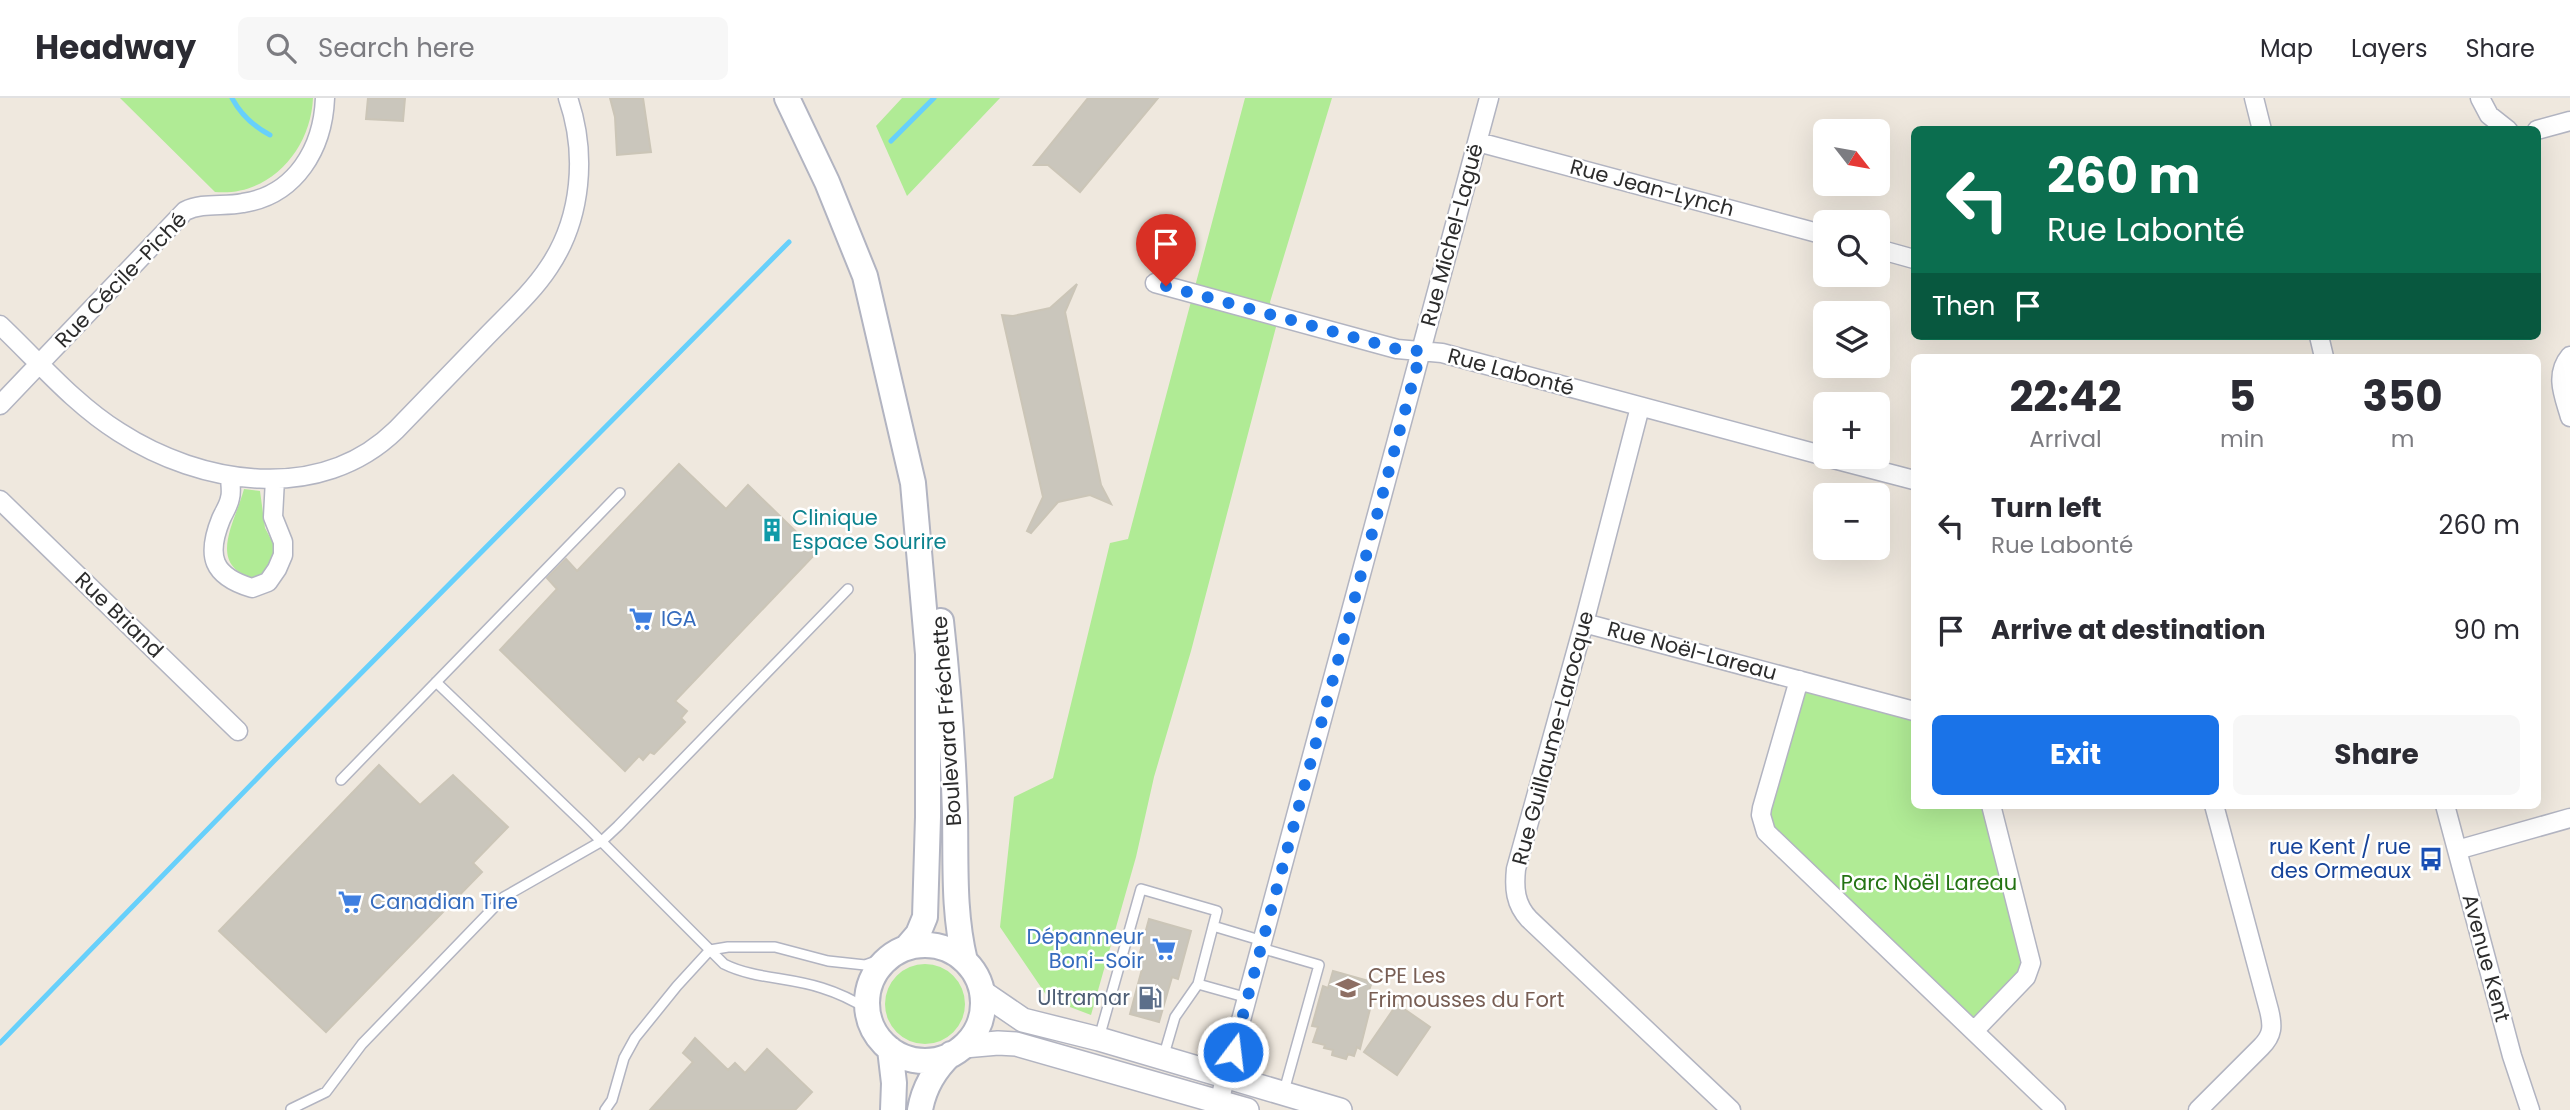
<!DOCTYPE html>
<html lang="en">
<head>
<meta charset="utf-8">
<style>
	body { margin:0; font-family:Poppins,sans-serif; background:#f7f7f7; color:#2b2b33; height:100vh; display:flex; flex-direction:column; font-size:26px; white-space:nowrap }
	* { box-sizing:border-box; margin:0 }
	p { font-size:23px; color:#7c7c81 }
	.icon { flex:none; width:38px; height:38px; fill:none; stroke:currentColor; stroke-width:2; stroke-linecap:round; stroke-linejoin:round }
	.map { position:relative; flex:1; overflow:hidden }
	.drawer { position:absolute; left:1911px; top:256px; width:630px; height:455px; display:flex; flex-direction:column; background:#fff; border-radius:10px; box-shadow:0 7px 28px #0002 }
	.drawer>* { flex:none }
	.guide { position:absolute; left:1911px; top:28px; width:630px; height:214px; border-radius:10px; box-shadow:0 7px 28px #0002; background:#0b6e4f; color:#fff; overflow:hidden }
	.needle { width:46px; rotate:121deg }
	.buttons { position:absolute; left:1813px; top:21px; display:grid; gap:14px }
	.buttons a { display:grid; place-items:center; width:77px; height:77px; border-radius:10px; background:#fff; box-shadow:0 7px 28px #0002; font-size:35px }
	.pin { position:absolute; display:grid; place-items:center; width:60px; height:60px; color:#fff; margin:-72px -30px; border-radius:50% 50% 50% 0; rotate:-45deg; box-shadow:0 0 7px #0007 }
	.pin .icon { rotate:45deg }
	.me { position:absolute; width:77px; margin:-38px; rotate:15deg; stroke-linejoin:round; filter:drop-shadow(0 0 5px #0008) }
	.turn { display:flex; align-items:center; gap:24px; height:147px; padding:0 21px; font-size:32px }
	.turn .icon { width:91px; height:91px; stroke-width:2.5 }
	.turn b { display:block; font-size:49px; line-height:60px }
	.then { display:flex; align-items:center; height:66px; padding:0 21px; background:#0003; gap:14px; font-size:26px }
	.eta { display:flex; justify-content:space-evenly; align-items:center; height:119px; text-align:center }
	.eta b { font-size:42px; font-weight:700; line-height:49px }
	.cta { display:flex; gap:14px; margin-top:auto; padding:14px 21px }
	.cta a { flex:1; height:80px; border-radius:10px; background:#1a73e8; color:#fff; font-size:28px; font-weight:700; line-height:80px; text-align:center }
	.cta a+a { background:#f7f7f7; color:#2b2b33 }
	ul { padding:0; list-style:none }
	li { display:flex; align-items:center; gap:21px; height:105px; padding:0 21px }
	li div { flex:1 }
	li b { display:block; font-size:26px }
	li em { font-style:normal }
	header { display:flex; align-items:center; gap:42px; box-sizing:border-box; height:98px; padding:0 35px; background:#fff; border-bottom:2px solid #e1e1e2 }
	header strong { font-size:33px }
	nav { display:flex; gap:38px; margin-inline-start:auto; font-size:24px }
	.search { width:490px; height:63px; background:#f7f7f7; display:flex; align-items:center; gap:18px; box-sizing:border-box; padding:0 24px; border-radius:10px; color:#7c7c81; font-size:26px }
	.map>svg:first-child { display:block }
	.green { fill:#b0eb95 }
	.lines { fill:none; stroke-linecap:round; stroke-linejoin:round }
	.stream { stroke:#67d0fb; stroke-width:5 }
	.building { fill:#cac6bc; stroke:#cbc5b7; stroke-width:2 }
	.service-casing { stroke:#b2b4c1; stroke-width:12 }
	.minor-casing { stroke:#b2b4c1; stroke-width:21 }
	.tertiary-casing { stroke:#b2b4c1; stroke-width:26 }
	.secondary-casing { stroke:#b2b4c1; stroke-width:28 }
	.service { stroke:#fff; stroke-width:9 }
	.minor { stroke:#fff; stroke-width:18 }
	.tertiary { stroke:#fff; stroke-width:23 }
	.secondary { stroke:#fff; stroke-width:24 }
	.route { stroke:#1a73e8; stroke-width:12; stroke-dasharray:0 21.6 }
	.labels { text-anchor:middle; stroke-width:5; stroke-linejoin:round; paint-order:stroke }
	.street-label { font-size:21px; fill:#2c2c2c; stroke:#fff }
	.culture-label { font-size:21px; fill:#0d838f; stroke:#fff; text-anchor:start }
	.shop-label { font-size:21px; fill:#366cbe; stroke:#fff; text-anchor:start }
	.transit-label { font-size:21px; fill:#164399; stroke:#fff; text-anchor:end }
	.park-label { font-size:21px; fill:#247313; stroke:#fff }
	.education-label { font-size:21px; fill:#785e54; stroke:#fff; text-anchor:start }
	.service-label { font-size:21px; fill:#4e5e75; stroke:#fff; text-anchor:end }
</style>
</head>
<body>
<header>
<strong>Headway</strong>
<div class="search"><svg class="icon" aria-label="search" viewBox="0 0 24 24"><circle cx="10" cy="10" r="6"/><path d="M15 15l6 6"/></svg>Search here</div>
<nav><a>Map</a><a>Layers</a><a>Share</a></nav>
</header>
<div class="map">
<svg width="2570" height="1012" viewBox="0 0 2570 1012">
	<rect width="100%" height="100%" fill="#efe8de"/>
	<!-- green -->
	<path class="green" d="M120,0H313C311,51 270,99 215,94Z
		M902,0H1000L907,98L876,28Z
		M1245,0H1332L1270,204L1276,229L1191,553L1154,679L1136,759L1091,917L1049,901L1000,829L1014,699L1053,680L1110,445L1128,441Z
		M244,391L260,393L265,430L273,445L275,458L267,473L256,481C205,468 235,425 244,391Z
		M1804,581L1914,613V707H1993L2026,869L1979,933L1784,759L1762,715Z
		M885 906a40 40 0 1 1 80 0a40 40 0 1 1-80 0Z"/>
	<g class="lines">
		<!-- stream -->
		<path class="stream" d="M232,0C241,17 253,28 270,37
			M891,43L934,0
			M0,945L273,664L789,144"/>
	</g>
	<!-- building -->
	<path class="building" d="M368,0H405L403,23L366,21Z
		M610,0H643L651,54L617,57L615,19Z
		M1088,0H1158L1080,94L1048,67H1034Z
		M1077,186L1065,214L1101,387L1111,406L1090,397L1058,404L1031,435L1027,433L1043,399L1002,217L1013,218L1050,210Z
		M679,366L726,411L748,387L817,454L675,603L687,613L681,620L685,624L654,656L650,654L643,662L639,658L625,673L500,552L557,491L547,480L566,461L577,473Z
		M379,667L420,707L453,677L508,729L473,765L482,774L326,934L219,833Z
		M1149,821L1191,833L1178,881L1172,879L1159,924L1130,916L1142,871L1136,869Z
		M1333,873L1372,884L1367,898L1373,899L1360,951L1357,949L1354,958L1348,956L1346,961L1332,957L1333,952L1324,950L1325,947L1313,944L1318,929L1312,928L1323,888L1328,890Z
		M1397,906L1430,929L1397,977L1364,954Z
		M695,940L728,972L735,965L745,975L767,951L812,994L795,1012H650L693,964L683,955Z"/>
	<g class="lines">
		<!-- service casing -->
		<g class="service-casing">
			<path id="service" d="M436,584L585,727L724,866C754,881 789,879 822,890C838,895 853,902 867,911
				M341,682L620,395
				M1213,828L1263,843
				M1261,850L1319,867L1284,993
				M1198,886L1248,900
				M1099,940L1141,791L1217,813L1198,886L1175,919L1163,960
				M291,1011L326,994L362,946L504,799L602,743L618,728L848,491
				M605,1012L612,1002L624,960L635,940L677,888L710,852L728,849H775L828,863L865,867L893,857"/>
		</g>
		<!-- minor casing -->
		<g class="minor-casing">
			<path id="minor" d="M2254,0L2262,32
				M2480,0L2489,17L2508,32
				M2537,32L2570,23
				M1478,44L1825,137
				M1878,151L1914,161
				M1155,185L1397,251L1442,255L1825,358
				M0,227C38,263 74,306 119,334C201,387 320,406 396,332C426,301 455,271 485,240C507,217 532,195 549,169C582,120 587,55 568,0
				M2319,238L2324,259
				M2570,258C2554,277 2564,298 2570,319
				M0,307L185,113C203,104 224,109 243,105C296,97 323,50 325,0
				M1640,309L1584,525L1516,771C1514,790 1515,806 1529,821L1731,1012
				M1826,359L1914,382
				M230,378C230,385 232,394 230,400C229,407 224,414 221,421C206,458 212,478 252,490L268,484L277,471L283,457V444L273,419L275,381
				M0,402L238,633
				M1584,525L1914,613
				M1799,582L1762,710L1761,717L1766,734L2056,1012
				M2445,707L2512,958L2530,1012
				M2457,752L2570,720
				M1974,933L2026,879L2031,865L1991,707
				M1219,1004L1489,0
				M2198,1012L2261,949C2273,937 2273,928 2269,912L2214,707"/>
		</g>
		<!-- tertiary casing -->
		<g class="tertiary-casing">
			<path id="tertiary" d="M982,894L1023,922L1099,941L1340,1012
				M964,948L998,945L1016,946L1247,1012"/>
		</g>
		<!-- secondary casing -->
		<g class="secondary-casing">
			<path id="secondary" d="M787,0L827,84L865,178L913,385L928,556V719L925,819L918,836L906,850
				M941,523C948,586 953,650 955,715C956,765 953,814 965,863
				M867 905a58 58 0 1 1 116 0a58 58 0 1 1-116 0Z
				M890,951L894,985L893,1012
				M920,1012C924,989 934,972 951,956"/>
		</g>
		<!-- service -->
		<use href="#service" class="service"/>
		<!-- minor -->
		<use href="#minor" class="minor"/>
		<!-- tertiary -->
		<use href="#tertiary" class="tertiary"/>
		<!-- secondary -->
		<use href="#secondary" class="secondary"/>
	</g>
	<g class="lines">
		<!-- route -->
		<path class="route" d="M1166,188L1397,251L1421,253L1233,954"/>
	</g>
	<!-- icons -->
	<defs>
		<g id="building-bare" transform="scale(1.89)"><path d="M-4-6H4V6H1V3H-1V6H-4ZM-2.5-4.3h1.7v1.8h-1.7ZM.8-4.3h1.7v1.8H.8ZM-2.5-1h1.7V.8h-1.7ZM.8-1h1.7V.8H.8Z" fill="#0f9aa8" stroke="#fff" stroke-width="2.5" paint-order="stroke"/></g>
		<g id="supermarket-bare" transform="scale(1.89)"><path d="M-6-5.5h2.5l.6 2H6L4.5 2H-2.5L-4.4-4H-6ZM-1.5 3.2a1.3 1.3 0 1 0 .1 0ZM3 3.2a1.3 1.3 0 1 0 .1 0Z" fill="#3f7fe0" stroke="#fff" stroke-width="2.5" paint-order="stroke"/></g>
		<g id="bus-bare" transform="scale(1.89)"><path d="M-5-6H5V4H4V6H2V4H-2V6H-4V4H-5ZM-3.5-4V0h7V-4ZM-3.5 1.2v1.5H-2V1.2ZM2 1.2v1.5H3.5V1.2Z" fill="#1a4fb4" stroke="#fff" stroke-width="2.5" paint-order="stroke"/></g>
		<g id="school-bare" transform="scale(1.89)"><path d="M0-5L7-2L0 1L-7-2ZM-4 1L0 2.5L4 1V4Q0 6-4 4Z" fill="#8d6e63" stroke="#fff" stroke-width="2.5" paint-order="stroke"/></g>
		<g id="fuel-bare" transform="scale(1.89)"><path d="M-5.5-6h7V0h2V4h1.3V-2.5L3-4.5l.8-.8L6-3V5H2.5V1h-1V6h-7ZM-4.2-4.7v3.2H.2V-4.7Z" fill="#5c6f8a" stroke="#fff" stroke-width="2.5" paint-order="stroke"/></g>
	</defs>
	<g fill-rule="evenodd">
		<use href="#building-bare" x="772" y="432"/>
		<use href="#supermarket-bare" x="641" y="521"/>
		<use href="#bus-bare" x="2431" y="761"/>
		<use href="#supermarket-bare" x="350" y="804"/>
		<use href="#supermarket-bare" x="1164" y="851"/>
		<use href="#school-bare" x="1348" y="890"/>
		<use href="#fuel-bare" x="1150" y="900"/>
	</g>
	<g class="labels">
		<!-- street labels -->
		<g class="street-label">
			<text transform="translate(1652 90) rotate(15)" y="7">Rue Jean-Lynch</text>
			<text transform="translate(1452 137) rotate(-75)" y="7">Rue Michel-Laguë</text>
			<text transform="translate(121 182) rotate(-46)" y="7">Rue Cécile-Piché</text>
			<text transform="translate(1511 274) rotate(15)" y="7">Rue Labonté</text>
			<text transform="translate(119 517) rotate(44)" y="7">Rue Briand</text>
			<text transform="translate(1692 553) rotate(15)" y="7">Rue Noël-Lareau</text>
			<text transform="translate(947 623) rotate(-94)" y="7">Boulevard Fréchette</text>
			<text transform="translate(1553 640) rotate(-75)" y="7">Rue Guillaume-Larocque</text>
			<text transform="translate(2486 860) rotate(75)" y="7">Avenue Kent</text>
		</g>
		<!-- culture labels -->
		<g class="culture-label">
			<text x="792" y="427">Clinique<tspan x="792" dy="24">Espace Sourire</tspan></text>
		</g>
		<!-- shop labels -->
		<g class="shop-label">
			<text x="661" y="528">IGA</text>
			<text x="370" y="811">Canadian Tire</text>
			<text x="1144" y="846" text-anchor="end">Dépanneur<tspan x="1144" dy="24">Boni-Soir</tspan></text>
		</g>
		<!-- transit labels -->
		<g class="transit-label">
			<text x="2411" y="756">rue Kent / rue<tspan x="2411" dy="24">des Ormeaux</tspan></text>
		</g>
		<!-- park labels -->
		<g class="park-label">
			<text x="1929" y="792">Parc Noël Lareau</text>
		</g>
		<!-- education labels -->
		<g class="education-label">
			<text x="1368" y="885">CPE Les<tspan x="1368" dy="24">Frimousses du Fort</tspan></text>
		</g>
		<!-- service labels -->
		<g class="service-label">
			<text x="1130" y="907">Ultramar</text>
		</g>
	</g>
</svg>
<div class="buttons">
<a><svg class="needle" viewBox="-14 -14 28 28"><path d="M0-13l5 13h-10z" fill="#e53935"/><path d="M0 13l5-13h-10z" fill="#7c7c81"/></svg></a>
<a><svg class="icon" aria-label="search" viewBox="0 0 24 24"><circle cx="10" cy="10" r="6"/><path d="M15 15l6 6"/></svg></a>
<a><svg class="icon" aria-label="layers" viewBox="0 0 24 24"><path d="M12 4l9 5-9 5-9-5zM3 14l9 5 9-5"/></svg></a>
<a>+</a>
<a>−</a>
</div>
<div class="pin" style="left:1166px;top:188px;background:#d93025"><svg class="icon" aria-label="arrive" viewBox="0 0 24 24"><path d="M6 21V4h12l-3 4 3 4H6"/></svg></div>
<svg class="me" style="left:1233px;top:954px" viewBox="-20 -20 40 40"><circle r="17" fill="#1a73e8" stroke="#fff" stroke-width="3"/><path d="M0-11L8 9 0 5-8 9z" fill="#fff"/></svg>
<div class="guide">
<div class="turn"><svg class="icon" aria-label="left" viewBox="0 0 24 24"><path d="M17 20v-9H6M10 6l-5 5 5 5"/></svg><div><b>260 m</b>Rue Labonté</div></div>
<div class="then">Then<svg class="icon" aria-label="arrive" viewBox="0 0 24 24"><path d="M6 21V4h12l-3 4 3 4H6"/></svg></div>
</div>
<section class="drawer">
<div class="eta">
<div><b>22:42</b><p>Arrival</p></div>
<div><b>5</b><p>min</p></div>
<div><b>350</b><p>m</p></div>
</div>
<ul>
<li><svg class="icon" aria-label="left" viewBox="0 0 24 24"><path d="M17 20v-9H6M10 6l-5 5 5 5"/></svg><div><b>Turn left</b><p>Rue Labonté</p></div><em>260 m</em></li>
<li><svg class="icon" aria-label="arrive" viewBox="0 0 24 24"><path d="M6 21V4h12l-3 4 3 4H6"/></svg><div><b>Arrive at destination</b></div><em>90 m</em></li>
</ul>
<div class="cta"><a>Exit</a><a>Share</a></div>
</section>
</div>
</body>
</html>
